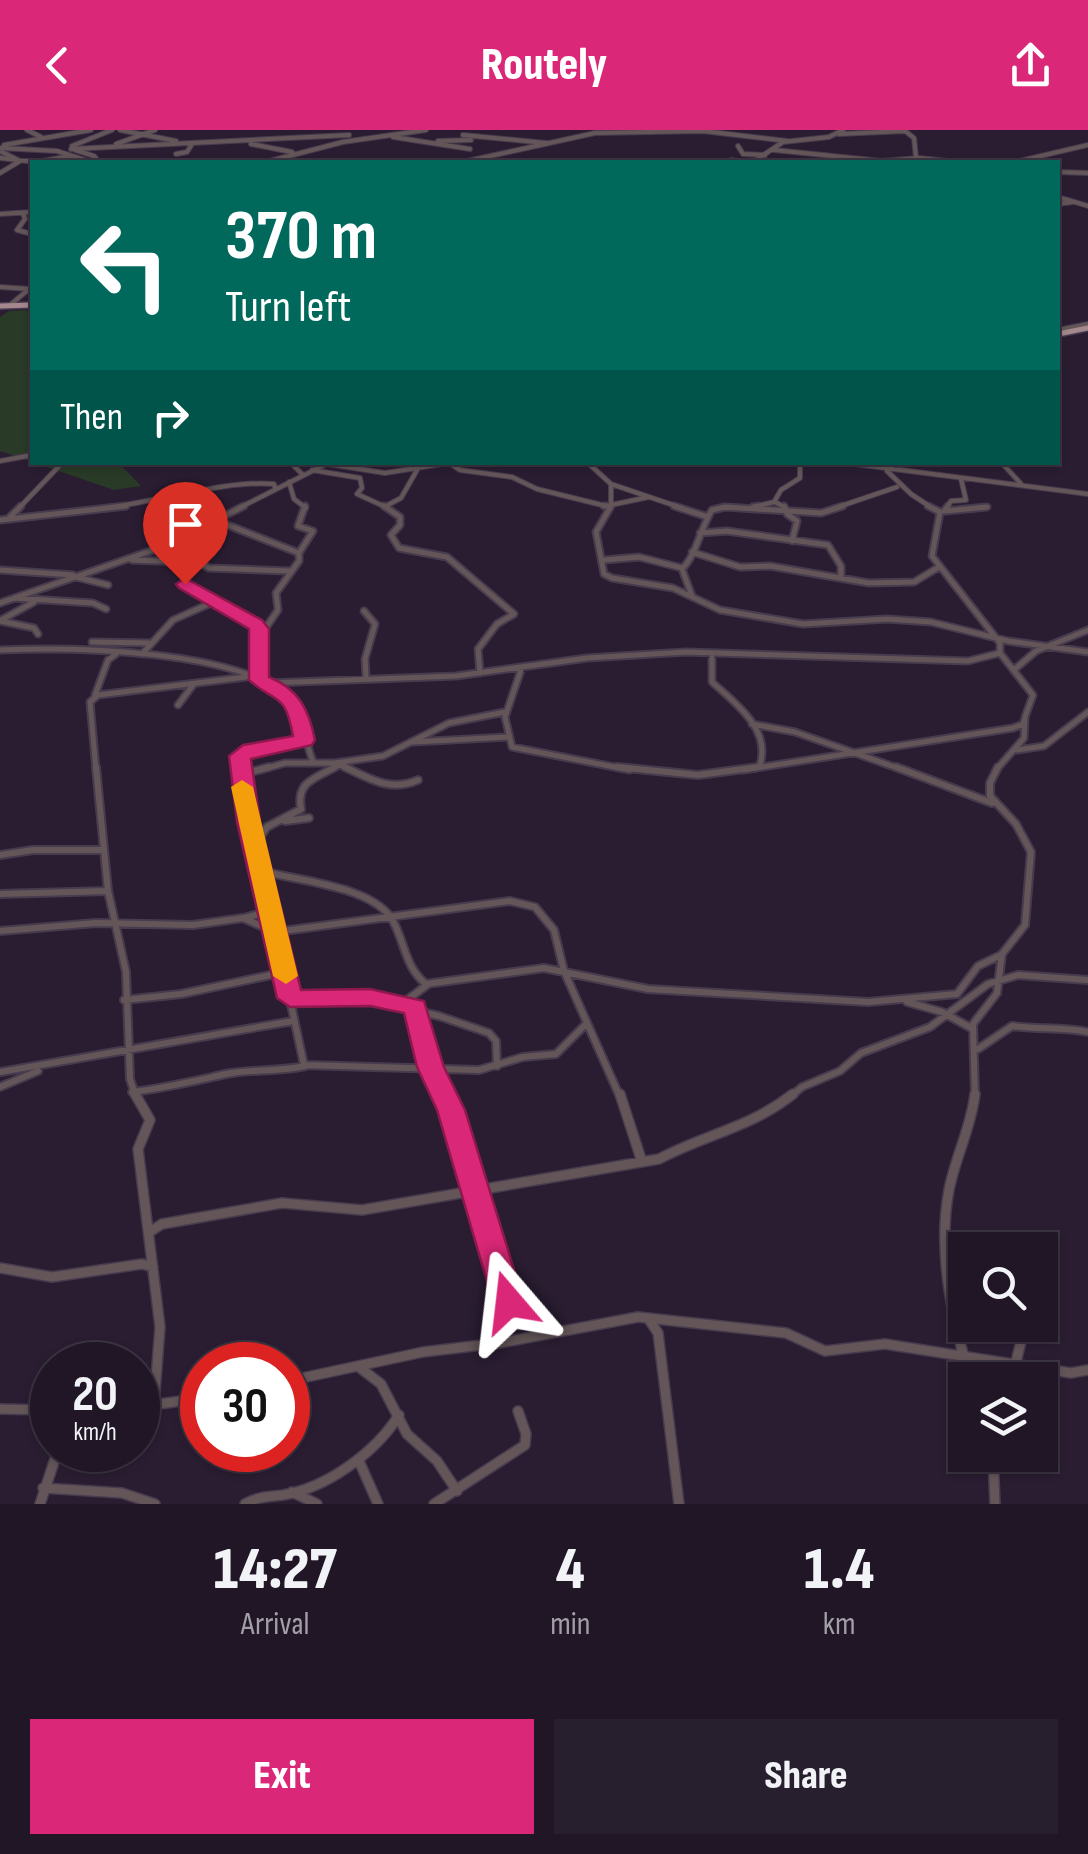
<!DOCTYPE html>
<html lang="en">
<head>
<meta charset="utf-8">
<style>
	body { margin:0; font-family:"Sofia Sans Condensed",sans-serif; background:#281f2e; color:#f1f3f6; height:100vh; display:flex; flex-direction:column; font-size:38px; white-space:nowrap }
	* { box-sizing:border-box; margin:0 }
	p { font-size:32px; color:#a29fa7 }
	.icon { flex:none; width:55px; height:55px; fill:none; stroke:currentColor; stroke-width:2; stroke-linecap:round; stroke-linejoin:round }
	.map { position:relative; height:1374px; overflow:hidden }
	.panel { display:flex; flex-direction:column; background:#201626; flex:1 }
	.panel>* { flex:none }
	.banner { position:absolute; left:30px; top:30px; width:1030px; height:305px; border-radius:0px; box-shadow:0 2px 8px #0004,0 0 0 2px #3d3543; background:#00695c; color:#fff; overflow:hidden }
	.tools { position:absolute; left:948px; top:1102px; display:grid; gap:20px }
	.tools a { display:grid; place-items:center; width:110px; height:110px; border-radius:0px; background:#201626; box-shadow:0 2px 8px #0004,0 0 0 2px #3d3543; font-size:50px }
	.speed { position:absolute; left:30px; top:1212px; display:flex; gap:20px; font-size:50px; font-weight:700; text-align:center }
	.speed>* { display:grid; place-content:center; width:130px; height:130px; border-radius:50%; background:#201626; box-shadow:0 2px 8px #0004,0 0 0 2px #3d3543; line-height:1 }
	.speed small { font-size:25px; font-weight:400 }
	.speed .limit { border:15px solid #d22; background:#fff; color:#111 }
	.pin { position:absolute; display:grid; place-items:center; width:85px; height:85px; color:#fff; margin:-102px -42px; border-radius:50% 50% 50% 0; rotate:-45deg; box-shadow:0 0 10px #0007 }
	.pin .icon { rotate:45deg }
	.me { position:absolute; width:110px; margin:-55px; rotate:343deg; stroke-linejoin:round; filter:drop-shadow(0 0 8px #0008) }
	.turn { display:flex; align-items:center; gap:35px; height:210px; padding:0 30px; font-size:45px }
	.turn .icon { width:130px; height:130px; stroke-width:2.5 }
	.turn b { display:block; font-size:70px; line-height:85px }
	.then { display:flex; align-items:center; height:95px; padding:0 30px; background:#0003; gap:20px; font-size:38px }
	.eta { display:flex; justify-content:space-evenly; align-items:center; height:170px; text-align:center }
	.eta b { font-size:60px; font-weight:800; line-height:70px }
	.button { display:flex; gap:20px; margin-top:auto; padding:20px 30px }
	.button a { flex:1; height:115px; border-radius:0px; background:#db2777; color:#fff; font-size:40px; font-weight:800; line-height:115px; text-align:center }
	.button a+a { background:#281f2e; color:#f1f3f6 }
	header { display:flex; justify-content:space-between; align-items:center; height:130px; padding:0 30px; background:#db2777; color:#fff; font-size:45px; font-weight:800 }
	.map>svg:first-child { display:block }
	.green { fill:#293a27 }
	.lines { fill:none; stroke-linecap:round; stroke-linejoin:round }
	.minor-far3-casing { stroke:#473b4e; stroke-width:6 }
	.minor-far2-casing { stroke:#473b4e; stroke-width:9 }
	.minor-far1-casing { stroke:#473b4e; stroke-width:10 }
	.minor-casing { stroke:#473b4e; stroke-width:12 }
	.major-casing { stroke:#473b4e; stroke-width:8 }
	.minor-far3 { stroke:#645658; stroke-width:4 }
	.minor-far2 { stroke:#645658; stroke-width:5 }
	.minor-far1 { stroke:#645658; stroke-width:6 }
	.minor { stroke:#645658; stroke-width:9 }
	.major { stroke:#a5888d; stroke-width:5 }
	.route { fill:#db2777; stroke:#8e194d; stroke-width:2.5 }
	.slow { fill:#f59e0b }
</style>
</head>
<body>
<header><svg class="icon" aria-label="back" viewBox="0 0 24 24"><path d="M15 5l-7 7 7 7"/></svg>Routely<svg class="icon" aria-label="share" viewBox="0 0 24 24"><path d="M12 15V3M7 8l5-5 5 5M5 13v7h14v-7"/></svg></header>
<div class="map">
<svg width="1088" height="1374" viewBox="0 0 1088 1374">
	<rect width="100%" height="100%" fill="#2a1d32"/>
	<!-- green -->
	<path class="green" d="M32,180V332L0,321V187L9,181Z
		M35,333H119L141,356L114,360Z"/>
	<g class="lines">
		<!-- minor-far3 casing -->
		<g class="minor-far3-casing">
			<path id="minor-far3" d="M27,0L41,7
				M120,0L176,11
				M905,1L914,8L916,27
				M839,4L905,1
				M463,5L546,13
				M393,7L470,19
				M438,11L471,10
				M116,14L155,0
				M251,14L292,22
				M4,15L91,0
				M72,16L112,0
				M738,16L743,24L765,25
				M0,18L57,21L91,32
				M71,19L349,5
				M75,20L94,26L99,32
				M774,20L882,31L919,28L957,32
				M176,24L187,22L192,14
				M0,28L36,32L71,26
				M731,30L746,32
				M266,32L343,12L426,0
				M463,32L595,3L703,1L787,11
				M753,32L783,12L829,7L843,0
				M1015,32L1088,15
				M1058,42L1088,43
				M0,43L20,31L2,22
				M1058,67L1088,76
				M1058,74L1072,72
				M23,83L25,89L17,100L32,104
				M0,84L32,82
				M0,157L30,159
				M10,175L28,160
				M1058,200L1088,194
				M0,331L32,325
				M290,332L303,345
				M448,332L460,340L512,347L537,359L606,376L649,367
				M587,332L611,354V378
				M839,332L1088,364
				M898,332L887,341L911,364L932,378
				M1001,332L1022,355
				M328,334L385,343L448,333
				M312,340L360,348L362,358L357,364L388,378
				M289,352L294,369L306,378
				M611,354L682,378
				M775,372L786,378
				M384,377L401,368L417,340
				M753,377L774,372L781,360L800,348V332
				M19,378L63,332
				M104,378C157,372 223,350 274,354L275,358
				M239,378L330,332
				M720,378H742
				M835,378L897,357
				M946,378L951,371L966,370L961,349
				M976,378L987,377"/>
		</g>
		<!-- minor-far2 casing -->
		<g class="minor-far2-casing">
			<path id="minor-far2" d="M384,376L400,387V395L391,405L399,418L447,427L514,484L497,494L478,519L480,543
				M604,376H608
				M611,376L596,402L604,444L612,448L673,458L720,480L803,494L887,489L931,492L1008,511L1088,522
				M674,376L708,387
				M784,376L787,384L797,391L792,411
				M928,376L940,382L932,426L1000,513V523L1033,565L1025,587L1024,608L996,640
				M753,377L759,376
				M944,381L948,376
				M945,381L987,377
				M9,388L21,376
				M0,390L126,376
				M215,390L299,423V431L276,463L278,480L267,496L259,499
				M700,403L727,401L828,415L841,436V447
				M169,415L209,438L289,441
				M692,422L740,437L770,436L869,453L914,452L939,437
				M299,423L313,401L298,396L305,376
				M183,424L185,454L259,499V550
				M132,430L184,432
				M604,430L639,427L682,438
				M0,440L73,445
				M76,447L108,455
				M692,466L682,439C697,424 700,399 712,380L725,377L821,383L843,376
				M14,468L93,473L106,479
				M0,473L162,417L244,376
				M364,481L375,494L365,529L366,547
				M1,490L34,472
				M0,491L34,498L38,504
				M92,512L149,513
				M0,520C71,517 239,519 291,569C308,584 303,614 314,633
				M142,524L173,490L211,473
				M712,525V552C736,574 771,599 760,635
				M522,537L505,587L512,617L630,640
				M1015,539L1036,521L1088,500
				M269,553L456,546L587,528L686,522L968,531L1000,523
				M95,565L108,530L116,524
				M178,575L193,555
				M752,594L795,602L903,640
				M413,612L507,607
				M1017,620L1044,616L1088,582
				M336,633L350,640
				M96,640L90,572L98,565L246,547
				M240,640V627L245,622L305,610
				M260,640L285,633H335L383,626L449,593L505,582
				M330,640L339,635
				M743,640L1013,598L1023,594L1025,588"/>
		</g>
		<!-- minor-far1 casing -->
		<g class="minor-far1-casing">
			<path id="minor-far1" d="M96,637L108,761L126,842L130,949L136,967
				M240,637L304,935L479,940L523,927L556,924L587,893
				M345,637C370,649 391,662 418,650
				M617,637L698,645L759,637
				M896,637L992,673
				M240,645L269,637
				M285,691L309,688
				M256,713L267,697L301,679C296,652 314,649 335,637
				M0,725L33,720H103
				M262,741C298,751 374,756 393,791C405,813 405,837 426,854L544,838L648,859L868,872L957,864L978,836L1001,825
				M0,764L108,761
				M244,788L270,781
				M0,801L96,793L193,795L243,788L275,802L510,771L535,777L554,800L564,841L620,967
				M290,868L368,870L439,886L489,903L496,911L497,936
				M124,870L181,864L285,842
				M907,872L942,882L973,899
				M403,873L427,855
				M415,877L430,937L444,967
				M978,919L1012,896C1038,900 1062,896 1088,902
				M0,942L293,891
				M0,957L38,941
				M132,962C165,958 194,951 226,944C250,939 278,942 305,936
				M790,967L802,957L840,941L861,923L930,897L988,854L1018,845L1088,850
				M975,967L973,894L997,863L1002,824L1025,795L1031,722L1016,694L990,666V653L998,637"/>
		</g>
		<!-- minor casing -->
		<g class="minor-casing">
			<path id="minor" d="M135,964L150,990L138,1019L160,1197L154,1275
				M443,964L509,1172L508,1199L500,1212
				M620,964L642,1032
				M151,1101L162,1094L282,1073L362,1080L659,1029C706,1004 750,998 793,964
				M0,1138L52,1147L142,1134L153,1137
				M1040,1172L1052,1163
				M648,1188L658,1203L679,1374
				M1016,1232L1025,1195
				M359,1237L381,1254L407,1304L437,1331L457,1361
				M971,1250C952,1191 937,1122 949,1060C955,1028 971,998 975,964
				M288,1251L423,1222L499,1213L638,1187L786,1203L825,1221L885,1214L1071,1243L1088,1240
				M138,1277L202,1268
				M0,1279L52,1280
				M993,1325L995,1374
				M359,1331L378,1374
				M43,1358L122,1363L155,1374
				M292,1362L317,1374
				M40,1374L58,1320
				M245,1374C259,1366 268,1367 283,1365C327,1358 376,1322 399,1285
				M434,1374L525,1315L526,1304L518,1281"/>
		</g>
		<!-- major casing -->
		<g class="major-casing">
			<path id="major" d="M0,176L32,175
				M1058,204L1088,198"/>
		</g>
		<!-- minor-far3 -->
		<use href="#minor-far3" class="minor-far3"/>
		<!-- minor-far2 -->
		<use href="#minor-far2" class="minor-far2"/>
		<!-- minor-far1 -->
		<use href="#minor-far1" class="minor-far1"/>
		<!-- minor -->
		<use href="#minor" class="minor"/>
		<!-- major -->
		<use href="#major" class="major"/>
	</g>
	<!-- route -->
	<path class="route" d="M185,448L262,490L269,499V547C299,559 309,580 315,610L312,615L251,629L260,692L301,860L370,859L424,871L444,937L465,980L524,1172L520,1181L509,1184L498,1181L493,1172L437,980L417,937L404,883L370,876L290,877L277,868L237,692L229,626L243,615L293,606C285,560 275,574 249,550V499L179,458L176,454Z"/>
	<!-- slow -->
	<path class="slow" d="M242,650L253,657L298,846L286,854L273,846L231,657Z"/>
</svg>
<div class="tools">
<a><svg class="icon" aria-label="search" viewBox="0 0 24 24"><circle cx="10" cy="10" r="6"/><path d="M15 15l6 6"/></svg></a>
<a><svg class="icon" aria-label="layers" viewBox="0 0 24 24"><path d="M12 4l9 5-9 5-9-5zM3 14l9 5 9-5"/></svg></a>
</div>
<div class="speed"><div>20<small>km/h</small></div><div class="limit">30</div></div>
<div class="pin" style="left:185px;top:454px;background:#d93025"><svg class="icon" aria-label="arrive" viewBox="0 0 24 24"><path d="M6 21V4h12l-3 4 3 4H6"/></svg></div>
<svg class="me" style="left:509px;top:1172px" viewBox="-20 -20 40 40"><path d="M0-17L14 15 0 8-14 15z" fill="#db2777" stroke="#fff" stroke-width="4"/></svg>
<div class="banner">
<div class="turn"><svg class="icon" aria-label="left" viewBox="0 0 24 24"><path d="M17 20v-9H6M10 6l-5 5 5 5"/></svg><div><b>370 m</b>Turn left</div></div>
<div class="then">Then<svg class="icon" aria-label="right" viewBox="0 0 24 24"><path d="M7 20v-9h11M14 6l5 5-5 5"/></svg></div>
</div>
</div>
<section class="panel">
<div class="eta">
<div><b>14:27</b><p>Arrival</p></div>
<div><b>4</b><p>min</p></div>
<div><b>1.4</b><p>km</p></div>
</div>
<div class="button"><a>Exit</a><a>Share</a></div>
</section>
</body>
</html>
